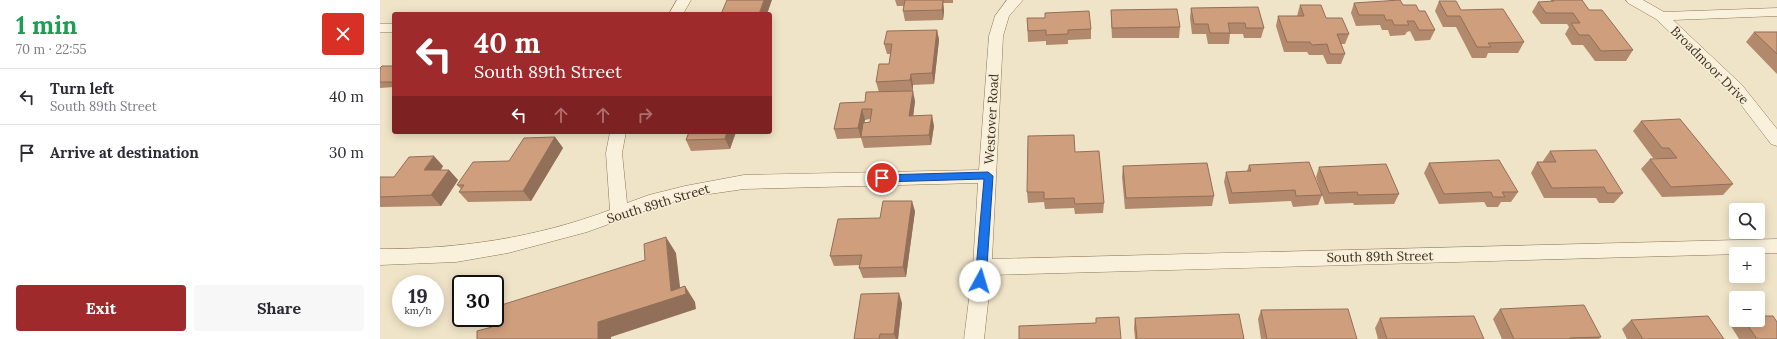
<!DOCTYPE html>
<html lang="en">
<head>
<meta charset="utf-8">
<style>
	body { margin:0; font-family:Lora,serif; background:#f7f7f7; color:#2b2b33; height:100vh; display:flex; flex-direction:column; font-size:15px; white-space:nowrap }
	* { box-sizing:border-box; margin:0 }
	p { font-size:13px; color:#7c7c81 }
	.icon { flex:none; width:22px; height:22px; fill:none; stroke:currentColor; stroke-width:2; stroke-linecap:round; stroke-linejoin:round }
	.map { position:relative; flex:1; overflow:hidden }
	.details { display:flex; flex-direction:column; background:#fff; width:380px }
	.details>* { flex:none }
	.top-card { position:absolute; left:12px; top:12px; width:380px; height:122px; border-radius:4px; box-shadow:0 2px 10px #0003; background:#9e2a2b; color:#fff; overflow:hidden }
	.tools { position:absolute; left:1349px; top:203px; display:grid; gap:8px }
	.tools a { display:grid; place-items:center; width:36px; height:36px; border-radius:4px; background:#fff; box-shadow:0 2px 10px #0003; font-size:20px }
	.speed { position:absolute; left:12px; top:275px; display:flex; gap:8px; font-size:20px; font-weight:700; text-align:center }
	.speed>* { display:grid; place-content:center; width:52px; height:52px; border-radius:50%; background:#fff; box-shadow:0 2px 10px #0003; line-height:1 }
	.speed small { font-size:10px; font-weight:400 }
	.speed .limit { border:2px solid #111; border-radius:6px; background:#fff; color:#111 }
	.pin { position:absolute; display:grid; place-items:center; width:34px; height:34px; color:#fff; margin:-17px; border:2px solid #fff; border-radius:50%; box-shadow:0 1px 4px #0007 }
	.me { position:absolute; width:44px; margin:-22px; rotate:6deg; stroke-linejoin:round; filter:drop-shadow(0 0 3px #0008) }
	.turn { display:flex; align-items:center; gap:14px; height:84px; padding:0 16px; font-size:18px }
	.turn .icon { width:52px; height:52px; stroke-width:2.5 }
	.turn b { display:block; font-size:28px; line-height:34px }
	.lanes { display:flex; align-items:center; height:38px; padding:0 16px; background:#0003; justify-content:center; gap:20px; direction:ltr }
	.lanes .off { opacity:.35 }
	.round { display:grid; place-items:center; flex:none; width:42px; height:42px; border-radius:4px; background:#f7f7f7 }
	.headline { display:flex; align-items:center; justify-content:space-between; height:68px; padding:0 16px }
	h1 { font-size:24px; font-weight:700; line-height:30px; color:#1e9e55 }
	.cta { display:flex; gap:8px; margin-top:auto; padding:8px 16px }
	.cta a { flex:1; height:46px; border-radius:4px; background:#9e2a2b; color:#fff; font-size:16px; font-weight:700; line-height:46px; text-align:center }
	.cta a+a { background:#f7f7f7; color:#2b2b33 }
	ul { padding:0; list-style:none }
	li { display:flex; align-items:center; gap:12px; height:56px; padding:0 16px; border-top:1px solid #e1e1e2 }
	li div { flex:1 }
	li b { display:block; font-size:15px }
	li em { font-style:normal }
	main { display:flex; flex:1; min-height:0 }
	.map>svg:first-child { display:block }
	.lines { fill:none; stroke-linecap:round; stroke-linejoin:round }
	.street-casing { stroke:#8d765c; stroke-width:1 }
	.street { fill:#faf1dc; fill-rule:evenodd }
	.wall { fill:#b2896c; fill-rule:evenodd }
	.shaded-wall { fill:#916f58 }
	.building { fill:#cf9f7d; stroke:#916f58 }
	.route { fill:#1a73e8; stroke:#114b97 }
	.labels { text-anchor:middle; stroke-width:3; stroke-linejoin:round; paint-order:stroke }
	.street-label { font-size:13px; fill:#3d2e20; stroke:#f7eed8 }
</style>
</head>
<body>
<main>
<section class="details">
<div class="headline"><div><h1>1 min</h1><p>70 m · 22:55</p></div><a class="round" style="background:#d93025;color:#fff"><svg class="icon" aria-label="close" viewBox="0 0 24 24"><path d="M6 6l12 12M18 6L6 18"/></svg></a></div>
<ul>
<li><svg class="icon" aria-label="left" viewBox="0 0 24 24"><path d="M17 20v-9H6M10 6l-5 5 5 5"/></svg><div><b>Turn left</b><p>South 89th Street</p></div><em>40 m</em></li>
<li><svg class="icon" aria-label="arrive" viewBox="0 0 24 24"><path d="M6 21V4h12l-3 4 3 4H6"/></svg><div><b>Arrive at destination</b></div><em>30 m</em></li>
</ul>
<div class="cta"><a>Exit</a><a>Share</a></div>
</section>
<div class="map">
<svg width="1397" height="339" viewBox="0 0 1397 339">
	<rect width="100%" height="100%" fill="#f0e4c8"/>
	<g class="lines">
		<!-- street casing -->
		<g class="street-casing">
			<path id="street" d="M297,0H311L303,14H289Z
				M627,0H643L629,16L623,36L612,259L1397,239V253L611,275L604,339H584L593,267L598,183L364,189L316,196L281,205L207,232L128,253L76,262L0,265V249C79,249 155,238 230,210L226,153L230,132H246L242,153L247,203L269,195L305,186L364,175L599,170L609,36L615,16Z
				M1246,0H1263L1284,12L1397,8V16L1293,20L1362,85L1397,129V146L1391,144L1352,93L1330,70L1276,19L1248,3Z
				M0,24H14V32H0Z"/>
		</g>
		<!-- street -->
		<use href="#street" class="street"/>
	</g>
	<!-- wall -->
	<path class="wall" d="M515,0H573V3H563L564,11L563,20L525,21L523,11L524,6H517Z
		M1171,0H1202L1209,10L1253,50L1246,61H1215L1203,45H1192L1185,34L1189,27L1187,24H1161L1152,12L1158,2H1171Z
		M1059,1L1081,10L1144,42L1138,53H1108L1106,58H1092L1076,27H1063L1055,11Z
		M974,3L1023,5L1039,11L1055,30L1050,40L1035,41L1030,31L1027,32L1025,35L1010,36L1008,30H1002L1000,25L976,26L971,13Z
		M920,5L946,18L969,34L965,44H961L965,54L961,64H947L943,55H929L927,52H904L896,26L898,16H917Z
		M811,8L884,28L881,38H864L863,34H850L849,44H828L826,34H812L810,18Z
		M731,10L800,27L799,38H732L731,20Z
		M647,18L711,29V39L688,40V44L666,45V41L648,42Z
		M557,30L559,40L554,84L533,85V91L499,92L496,82L509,64L511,54H507L504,44Z
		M1374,32H1397V74L1366,42Z
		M14,66V87L0,88V68Z
		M535,101L533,116L554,126L551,145L484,148L481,138L457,139L454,129L460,103ZM490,119V122L484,123L485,120Z
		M1261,121L1353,184L1343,195L1282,197L1261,169L1270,159H1281L1273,158L1253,131Z
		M309,132H356L350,149L311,151L306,140Z
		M175,137L183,148L151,201L88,202L79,192L81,189L77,185L129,161Z
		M1170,151L1243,193L1234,203H1219L1216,198H1164L1151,173L1157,162H1163V161Z
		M695,152L724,203L723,213L695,214L694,208L665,209L664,202L648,203L647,192Z
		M1049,163L1138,192L1131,202H1121L1118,207H1107L1104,202L1059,204L1044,173Z
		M869,165L942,195L938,205L913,207L911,201L849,204L844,182L846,172L867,171Z
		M63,166L61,170H69L78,180L61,206L0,207V177H14Z
		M743,166L834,196L832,206L745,209L742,177Z
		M939,167L1019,194L1014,204L974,205L973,203L945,204L936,177Z
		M535,211L526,277L483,278L479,268L480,265L454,266L450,256L500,218Z
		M522,303L518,339H474Z
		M1120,309L1221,337L1219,339H1122L1113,319Z
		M881,310L977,339H881L878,319Z
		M755,318L864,339H755L754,328Z
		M1000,318L1104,339H998L995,328Z
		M1251,320L1344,339H1247L1242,329Z
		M1358,320H1378L1397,339H1359L1351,326Z"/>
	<!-- shaded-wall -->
	<path class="shaded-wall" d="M384,0H392L387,14H379Z
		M563,0L564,11L563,20L562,10Z
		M557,30L559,40L554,84L552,73Z
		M531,74L533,85V91L530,80Z
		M533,91L535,101L532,126L529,116Z
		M482,109L485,120L481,138L478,128Z
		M552,115L554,126L551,145L549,135Z
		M347,132H356L350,149L345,139Z
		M175,137L183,148L151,201L143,191Z
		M54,156L63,166L53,181L44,170Z
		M69,170L78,180L61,206L51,195Z
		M532,201L535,211L526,277L523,267Z
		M286,237L296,253L301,295L305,286L315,302L316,309L231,337V339H218V322L291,291Z
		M519,293L522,303L518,339H516L514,334Z"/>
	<!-- building -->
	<path class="building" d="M347,0H384L379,14H341Z
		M525,0H563L562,10L523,11Z
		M1020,0L1023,5H1036L1039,11H1045L1055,30H1039L1034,21H1027L1029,25H1014L1012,20H1006L1004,15H979L974,3Z
		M1173,0H1202L1209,10H1222L1253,50L1221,51L1209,35H1199L1191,23H1200L1193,13H1166L1158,2L1174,1Z
		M1059,1H1076L1081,10L1123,9L1144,42L1108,43L1111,47H1097L1080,16H1067Z
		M920,5H941L946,18H962L969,34H957L965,54H950L947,44L932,45L930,42H907L898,16H924Z
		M878,7L884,28H866L865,23H848L850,33H830L828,24H814L811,8Z
		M797,9L800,27L732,28L731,10Z
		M709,11L711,29L688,30V34L666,35V30L648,31L647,18H665V13Z
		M557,30L552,73L531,74L530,80L496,82L499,64H509L512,44H504L507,31Z
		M1374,32H1397V54Z
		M2,66H14V82H0V68Z
		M533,91L529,116L552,115L549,135L481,137L483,123L490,122L492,109H482L478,128L454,129L460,103L485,102L486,92Z
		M1300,119L1353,184L1291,187L1270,159L1297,158L1289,148H1282L1261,121Z
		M309,132H347L345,139L306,140Z
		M694,135L695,152L719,151L724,203L695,204L694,198L664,199V192H647L648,136Z
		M175,137L143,191L79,192L84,185H77L93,162L129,161L144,138Z
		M1216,150L1243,193H1227L1224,187L1172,188L1157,162H1176L1170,151Z
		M54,156L44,170H69L51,195L0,197V177H14L29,157Z
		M1119,160L1138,192H1122L1125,197H1113L1111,192L1064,194L1049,163Z
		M929,162L942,195L916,196L915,190L852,193L846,172L871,171L869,165Z
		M827,163L834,196L746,198L743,166Z
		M1006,164L1019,194L978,195L977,192L949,193L939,167Z
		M503,201H532L523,267L479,268L482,255L450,256L458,219L500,218Z
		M286,237L291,291L305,286L306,294L218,322V339H97V331L112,327L113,318H115V307L265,260L264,244Z
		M519,293L514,334H500L499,339H474L481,294Z
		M1204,305L1221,337L1190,338V339H1134L1120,309Z
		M968,309L977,339H887L881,310Z
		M859,314L864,339H757L755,318Z
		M1094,316L1104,339H1007L1000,318Z
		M1328,316L1344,339H1263L1251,320Z
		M1378,316H1393L1397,322V339H1377L1364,320H1378Z
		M739,317L741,339H639V326L716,323V318Z"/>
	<!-- route -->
	<path class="route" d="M608,172L613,176L606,281L604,284L600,286L597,284L595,281L604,179L502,182L497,178L502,175Z"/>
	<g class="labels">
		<!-- street labels -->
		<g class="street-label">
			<text transform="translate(1330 65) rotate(45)" y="5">Broadmoor Drive</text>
			<text transform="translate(611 119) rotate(-87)" y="5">Westover Road</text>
			<text transform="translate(278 203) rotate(-17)" y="5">South 89th Street</text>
			<text transform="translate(1000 256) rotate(-1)" y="5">South 89th Street</text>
		</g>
	</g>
</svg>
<div class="tools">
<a><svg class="icon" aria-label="search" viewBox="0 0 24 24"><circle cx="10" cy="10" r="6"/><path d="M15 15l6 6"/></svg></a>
<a>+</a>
<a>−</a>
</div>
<div class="speed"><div>19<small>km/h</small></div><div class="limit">30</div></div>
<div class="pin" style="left:502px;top:178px;background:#d93025"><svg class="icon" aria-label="arrive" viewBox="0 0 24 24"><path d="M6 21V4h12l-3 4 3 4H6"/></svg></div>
<svg class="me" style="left:600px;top:281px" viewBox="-20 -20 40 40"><circle r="19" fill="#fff"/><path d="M0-13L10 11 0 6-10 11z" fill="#1a73e8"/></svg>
<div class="top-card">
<div class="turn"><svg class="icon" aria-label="left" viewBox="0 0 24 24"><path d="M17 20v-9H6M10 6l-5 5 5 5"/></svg><div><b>40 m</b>South 89th Street</div></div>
<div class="lanes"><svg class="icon" aria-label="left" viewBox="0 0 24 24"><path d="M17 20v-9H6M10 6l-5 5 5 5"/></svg><svg class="icon off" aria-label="ahead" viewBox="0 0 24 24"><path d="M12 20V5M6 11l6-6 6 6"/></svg><svg class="icon off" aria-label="ahead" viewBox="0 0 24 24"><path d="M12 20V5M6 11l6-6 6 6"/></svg><svg class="icon off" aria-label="right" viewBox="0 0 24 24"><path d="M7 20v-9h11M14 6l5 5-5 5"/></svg></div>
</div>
</div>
</main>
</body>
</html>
